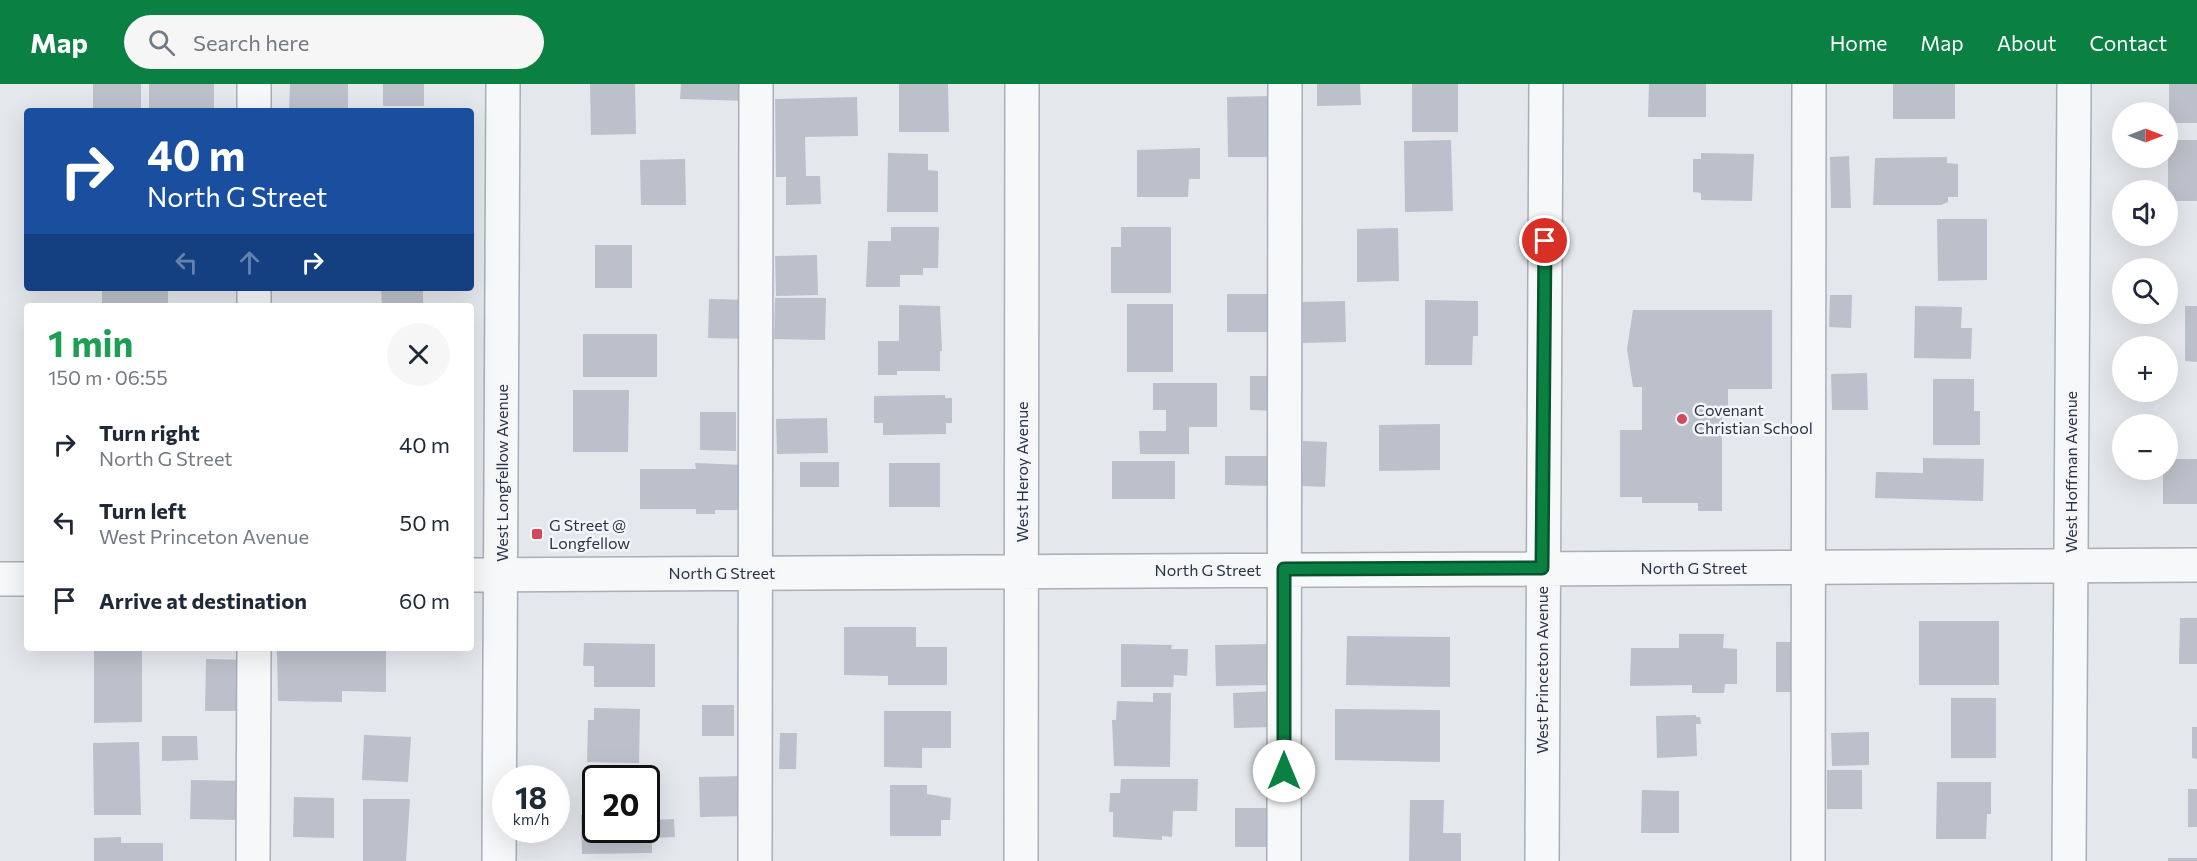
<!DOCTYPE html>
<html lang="en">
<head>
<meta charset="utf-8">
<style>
	body { margin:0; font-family:Commissioner,sans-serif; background:#f6f6f7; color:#1f2937; height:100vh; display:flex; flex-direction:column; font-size:22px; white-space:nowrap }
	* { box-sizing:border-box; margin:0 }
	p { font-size:20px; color:#747a83 }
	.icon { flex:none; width:33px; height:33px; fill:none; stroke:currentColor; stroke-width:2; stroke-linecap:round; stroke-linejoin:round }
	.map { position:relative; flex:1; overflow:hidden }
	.panel { position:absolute; left:24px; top:219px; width:450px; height:348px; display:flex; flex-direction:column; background:#fff; border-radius:6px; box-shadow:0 6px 24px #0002 }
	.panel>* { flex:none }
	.top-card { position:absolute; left:24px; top:24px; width:450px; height:183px; border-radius:6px; box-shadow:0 6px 24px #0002; background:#1a4fa0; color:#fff; overflow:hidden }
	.needle { width:39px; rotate:90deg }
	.controls { position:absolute; left:2112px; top:18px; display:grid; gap:12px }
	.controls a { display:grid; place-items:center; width:66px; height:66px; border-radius:50%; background:#fff; box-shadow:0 6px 24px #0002; font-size:30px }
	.speed { position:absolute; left:492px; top:681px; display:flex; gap:12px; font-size:30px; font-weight:700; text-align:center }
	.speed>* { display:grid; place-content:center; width:78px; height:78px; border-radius:50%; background:#fff; box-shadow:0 6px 24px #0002; line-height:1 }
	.speed small { font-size:15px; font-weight:400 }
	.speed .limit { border:3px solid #111; border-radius:9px; background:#fff; color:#111 }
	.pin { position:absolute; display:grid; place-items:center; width:51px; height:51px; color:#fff; margin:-26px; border:3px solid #fff; border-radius:50%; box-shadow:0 2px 6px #0007 }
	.me { position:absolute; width:66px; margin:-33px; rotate:0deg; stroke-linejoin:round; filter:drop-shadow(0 0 4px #0008) }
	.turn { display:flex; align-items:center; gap:21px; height:126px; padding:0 24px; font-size:27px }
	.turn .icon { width:78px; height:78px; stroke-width:2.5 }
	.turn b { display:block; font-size:42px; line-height:51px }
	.lanes { display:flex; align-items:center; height:57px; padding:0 24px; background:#0003; justify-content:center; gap:30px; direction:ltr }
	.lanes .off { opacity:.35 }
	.round { display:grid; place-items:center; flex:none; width:63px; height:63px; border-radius:32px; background:#f6f6f7 }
	.headline { display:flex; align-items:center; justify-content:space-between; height:102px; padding:0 24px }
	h1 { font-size:36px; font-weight:700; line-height:45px; color:#1e9e55 }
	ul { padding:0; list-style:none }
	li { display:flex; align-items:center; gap:18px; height:78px; padding:0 24px }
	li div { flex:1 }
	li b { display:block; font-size:22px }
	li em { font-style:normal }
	header { display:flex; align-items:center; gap:36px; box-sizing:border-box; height:84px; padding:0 30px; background:#0b8043; color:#fff }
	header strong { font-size:28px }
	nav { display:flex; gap:33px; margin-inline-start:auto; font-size:21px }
	.search { width:420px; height:54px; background:#f6f6f7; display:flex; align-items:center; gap:15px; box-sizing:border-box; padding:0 21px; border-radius:33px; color:#747a83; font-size:22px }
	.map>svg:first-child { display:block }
	.building { fill:#bbc0ca }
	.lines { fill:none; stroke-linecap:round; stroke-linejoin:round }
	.minor-casing { stroke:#a9aeb7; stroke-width:36 }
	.minor { stroke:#f7f8fa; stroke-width:33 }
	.route-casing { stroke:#07532c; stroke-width:15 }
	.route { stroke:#0b8043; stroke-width:10 }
	.poi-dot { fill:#d1495b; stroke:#f4f6f9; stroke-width:2 }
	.labels { text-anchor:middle; stroke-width:5; stroke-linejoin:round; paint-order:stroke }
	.poi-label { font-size:16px; fill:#2b3445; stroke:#f4f6f9; text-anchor:start }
	.street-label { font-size:16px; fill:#2b3445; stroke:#f4f6f9 }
</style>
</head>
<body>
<header>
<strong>Map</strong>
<div class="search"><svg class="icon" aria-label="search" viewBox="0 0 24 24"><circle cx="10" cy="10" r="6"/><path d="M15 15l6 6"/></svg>Search here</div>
<nav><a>Home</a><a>Map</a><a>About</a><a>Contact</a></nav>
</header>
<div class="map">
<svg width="2197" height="777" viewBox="0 0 2197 777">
	<rect width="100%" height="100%" fill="#e4e7ec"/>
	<!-- building -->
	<path class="building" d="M93,0H141V27H93Z
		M149,0H214V27H149Z
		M290,0H348V27H289Z
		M383,0H424V22H383Z
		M590,0H635L636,50L591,51Z
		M681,0H751V17L680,15Z
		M899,0H948L949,48H899Z
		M1317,0H1360L1361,21L1317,22Z
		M1412,0H1458V48H1412Z
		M1649,0H1706V33H1648Z
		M1893,0H1955V35H1893Z
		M2169,0H2197V39H2169Z
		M1277,12L1278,73H1228L1227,13Z
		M857,13L858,52L805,53L806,92H820L821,120L786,121V93H776L775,15Z
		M1451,56L1453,127L1405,128L1404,57Z
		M2168,56H2197V117H2168Z
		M1200,64V95H1189L1188,113H1137V66Z
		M888,69L928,70V86L938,87V128H887Z
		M1701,69L1754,70L1752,117L1701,116V109L1693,108V75H1701Z
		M1849,72L1851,124H1831L1830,73Z
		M1947,73V79L1958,80V113H1948V118L1941,121H1873L1875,74Z
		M685,75L686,121H641L640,76Z
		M1937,135H1987V196L1938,197Z
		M891,143H939L938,184H923V191H900V203H866L868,157H891Z
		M1121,143H1171V209H1111V163H1121Z
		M1398,144L1399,197L1357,198V145Z
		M595,161H632V204H595Z
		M817,171L818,211L776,212L775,172Z
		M102,204H168V222H102Z
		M381,204H423V222H382Z
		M1227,210H1277V248H1227Z
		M1830,211H1852L1851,244L1829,243Z
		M775,214H826L825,256L774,255Z
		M709,215L751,216V255L708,254Z
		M1425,216L1478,217V252H1473L1472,281H1425Z
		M1345,217L1346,258L1303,259L1302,218Z
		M1127,220H1173V288H1127Z
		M899,221L940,222L942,267H940V287H897V291H878V257H899Z
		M1915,222L1962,223L1961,244H1972L1971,275L1914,274Z
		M2185,222H2197V278L2185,277Z
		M1633,226H1772V305H1728V323H1722V427H1698V419H1642V413H1620V346H1642V303H1633L1627,265Z
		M583,250H657V293H583Z
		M1867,289L1868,326H1832L1831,290Z
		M1250,292H1277L1276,327L1250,326Z
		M1933,295H1974V327H1980V361H1933Z
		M1153,299H1217V343H1189V370H1140L1139,347H1166V326H1153Z
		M573,306H629L628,368H573Z
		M945,311V314H952V339H946V350L883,351V339H874V312Z
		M700,328H736V367L700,366Z
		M827,334L828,369L777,370L776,335Z
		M1440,340V386L1379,387V341Z
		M1303,357L1327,358L1325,403L1302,402Z
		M1225,372H1275V402L1225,401Z
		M1923,374L1984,375L1983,417L1875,414L1876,388L1923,389Z
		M2168,375H2197V420H2163V386H2168Z
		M1112,377H1175V415H1112Z
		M800,378H839V403H800Z
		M695,379L744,381L743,426H715V430H696V425H640V385H696Z
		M889,379H940V423H889Z
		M2180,534H2197V580H2179Z
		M1919,537H1999V601H1919Z
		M844,543H916V563H947V601H888V592L844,591Z
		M1679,550H1724L1723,564L1737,565V600H1725L1724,609H1692V601L1630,602L1631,564H1679Z
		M1347,552L1450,553V603L1346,601Z
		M1776,558H1799V608H1776Z
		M584,559L655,560V603H594V582H583Z
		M1121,560L1172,561L1171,565H1188L1187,592L1174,591L1173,603H1121Z
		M1273,560L1274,601L1216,602L1215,561Z
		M94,564H142V638L94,639Z
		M307,564L386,567V608L342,607V618L278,617L277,566L307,567Z
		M206,575L248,576L247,627H205Z
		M1275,607L1276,643L1234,644L1233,609Z
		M1153,609H1171L1170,683L1114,682L1112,636H1116L1117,617L1153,618Z
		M1951,614H1996V674H1951Z
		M702,621H734V652H702Z
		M594,624L640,625L639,679L587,678L588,636H594Z
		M1335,625L1440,626V678L1335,676Z
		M884,627H951V664H922V684L884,683Z
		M1696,631V633H1700L1701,640H1696L1697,672L1657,674L1656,632Z
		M2192,643H2197V675L2192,674Z
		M1869,648V681L1832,682L1831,649Z
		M780,649H797L796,685H779Z
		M364,651L411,653L408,698L362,696Z
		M162,652H197L198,676L162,677Z
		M139,658L141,731H94L93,659Z
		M1827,686H1862V725H1827Z
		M748,692L749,732L700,733L699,693Z
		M1121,695H1198L1197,727H1173L1172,753L1162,752V756L1113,753V728H1109L1110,709H1120Z
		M191,696L241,697V736L190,735Z
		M1937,698H1991V730H1987L1986,755H1936Z
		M890,701H927V710L951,714L950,736H941V752H890Z
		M2188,705H2197V743H2188Z
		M1642,706L1679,707V749H1641Z
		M294,713L334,714V754L293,753Z
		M363,715H410L406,777H363Z
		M1410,716H1444L1443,749H1461V777H1409Z
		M1235,724H1274V763H1235Z
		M646,729H654V736L674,735L675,753L652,754V769L582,770L581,731L596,730V746H646Z
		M121,753V759H163V777H94V754Z
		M2168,774H2197V777H2168Z"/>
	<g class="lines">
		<!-- minor casing -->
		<g class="minor-casing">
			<path id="minor" d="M254,0V27
				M254,204V222
				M471,491L2197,481
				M0,495H27
				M253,777L254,564
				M499,777L503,0
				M755,777L756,0
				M1021,777L1022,0
				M1284,777L1285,0
				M1542,777L1546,0
				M1808,777L1809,0
				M2069,777L2074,0"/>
		</g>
		<!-- minor -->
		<use href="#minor" class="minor"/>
	</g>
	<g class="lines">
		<!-- route casing -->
		<g class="route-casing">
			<path id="route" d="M1284,687V485L1542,484L1545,157"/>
		</g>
		<!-- route -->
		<use href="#route" class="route"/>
	</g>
	<!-- markers -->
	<g class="poi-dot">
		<circle cx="1682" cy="335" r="6"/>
		<rect x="531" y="444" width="12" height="12" rx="3"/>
	</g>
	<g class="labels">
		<!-- poi labels -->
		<g class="poi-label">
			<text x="1694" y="332">Covenant<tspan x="1694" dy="18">Christian School</tspan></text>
			<text x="549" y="447">G Street @<tspan x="549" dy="18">Longfellow</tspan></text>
		</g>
		<!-- street labels -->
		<g class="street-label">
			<text transform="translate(1022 388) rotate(-90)" y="6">West Heroy Avenue</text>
			<text transform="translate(2071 388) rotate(-90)" y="6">West Hoffman Avenue</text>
			<text transform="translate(502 389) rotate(-90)" y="6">West Longfellow Avenue</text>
			<text x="1694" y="490">North G Street</text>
			<text x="1208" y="492">North G Street</text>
			<text x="722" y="495">North G Street</text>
			<text transform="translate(1542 586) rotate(-90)" y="6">West Princeton Avenue</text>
		</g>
	</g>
</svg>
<div class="controls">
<a><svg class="needle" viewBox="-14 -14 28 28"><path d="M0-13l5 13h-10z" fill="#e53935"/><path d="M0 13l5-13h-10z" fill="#747a83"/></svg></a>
<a><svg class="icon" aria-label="sound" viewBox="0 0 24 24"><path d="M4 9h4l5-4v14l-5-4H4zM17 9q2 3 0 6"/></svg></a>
<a><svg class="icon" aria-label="search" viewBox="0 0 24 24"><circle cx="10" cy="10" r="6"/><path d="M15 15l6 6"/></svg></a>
<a>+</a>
<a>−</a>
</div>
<div class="speed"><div>18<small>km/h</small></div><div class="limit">20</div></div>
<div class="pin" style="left:1545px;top:157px;background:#d93025"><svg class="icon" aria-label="arrive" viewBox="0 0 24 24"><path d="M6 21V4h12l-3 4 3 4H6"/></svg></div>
<svg class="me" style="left:1284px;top:687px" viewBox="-20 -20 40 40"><circle r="19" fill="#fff"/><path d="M0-13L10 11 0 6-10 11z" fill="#0b8043"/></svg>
<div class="top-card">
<div class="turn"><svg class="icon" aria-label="right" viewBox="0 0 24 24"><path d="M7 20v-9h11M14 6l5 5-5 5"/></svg><div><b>40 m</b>North G Street</div></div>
<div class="lanes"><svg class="icon off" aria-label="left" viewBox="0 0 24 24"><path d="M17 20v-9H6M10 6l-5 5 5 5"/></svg><svg class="icon off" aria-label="ahead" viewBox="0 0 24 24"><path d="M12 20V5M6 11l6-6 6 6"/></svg><svg class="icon" aria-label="right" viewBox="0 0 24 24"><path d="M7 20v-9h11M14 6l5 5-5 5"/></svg></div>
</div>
<section class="panel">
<div class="headline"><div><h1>1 min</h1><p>150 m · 06:55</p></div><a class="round"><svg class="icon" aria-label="close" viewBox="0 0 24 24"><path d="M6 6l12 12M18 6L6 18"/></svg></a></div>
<ul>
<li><svg class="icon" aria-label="right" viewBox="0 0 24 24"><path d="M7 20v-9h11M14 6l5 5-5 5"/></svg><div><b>Turn right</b><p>North G Street</p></div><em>40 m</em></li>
<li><svg class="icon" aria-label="left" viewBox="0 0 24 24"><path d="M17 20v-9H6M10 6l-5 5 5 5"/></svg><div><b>Turn left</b><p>West Princeton Avenue</p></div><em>50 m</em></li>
<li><svg class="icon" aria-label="arrive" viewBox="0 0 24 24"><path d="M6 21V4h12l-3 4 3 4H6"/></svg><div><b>Arrive at destination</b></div><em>60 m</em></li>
</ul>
</section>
</div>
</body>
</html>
